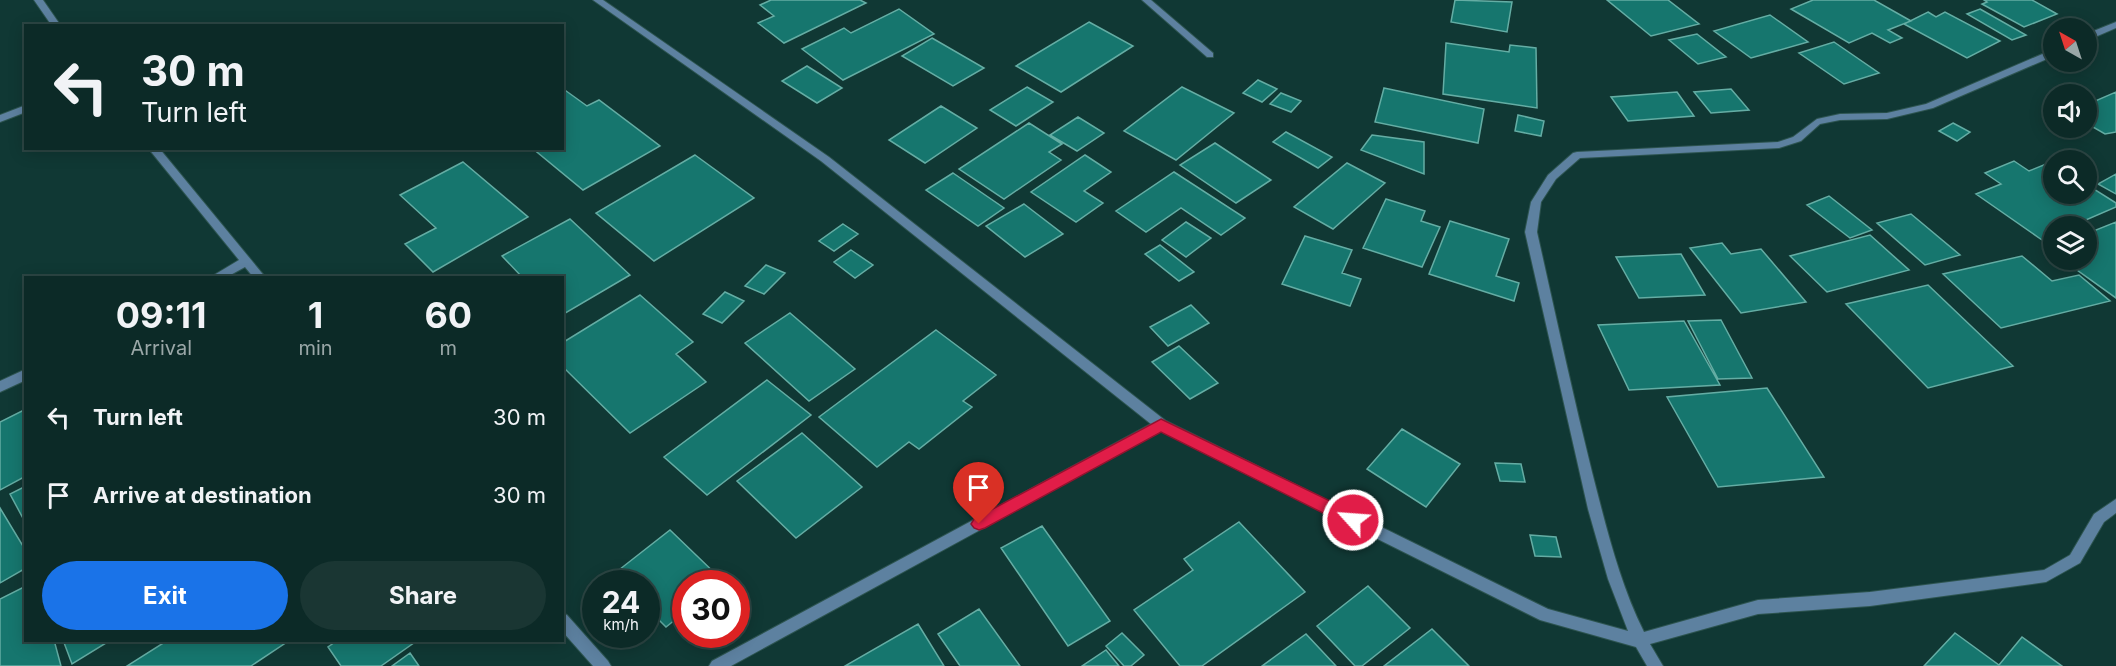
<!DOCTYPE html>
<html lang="en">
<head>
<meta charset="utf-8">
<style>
	body { margin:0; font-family:Inter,sans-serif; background:#1a3633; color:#f1f3f6; height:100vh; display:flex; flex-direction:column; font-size:22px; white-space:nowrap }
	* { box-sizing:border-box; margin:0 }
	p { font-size:20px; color:#9aa7a7 }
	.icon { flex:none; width:33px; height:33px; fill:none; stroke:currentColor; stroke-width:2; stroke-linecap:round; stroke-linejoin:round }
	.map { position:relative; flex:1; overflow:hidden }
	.side { position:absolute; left:24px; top:276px; width:540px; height:366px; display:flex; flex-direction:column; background:#0c2a27; border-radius:0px; box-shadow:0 3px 15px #0003,0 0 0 2px #2c4644 }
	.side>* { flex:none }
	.top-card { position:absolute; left:24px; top:24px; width:540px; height:126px; border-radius:0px; box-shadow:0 3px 15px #0003,0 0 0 2px #2c4644; background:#0c2a27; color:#f1f3f6; overflow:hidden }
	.needle { width:39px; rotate:321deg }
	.controls { position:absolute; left:2043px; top:18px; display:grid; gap:12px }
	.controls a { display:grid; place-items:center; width:54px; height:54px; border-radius:50%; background:#0c2a27; box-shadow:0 3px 15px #0003,0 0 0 2px #2c4644; font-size:30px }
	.speed { position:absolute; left:582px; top:570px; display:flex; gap:12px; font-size:30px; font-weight:700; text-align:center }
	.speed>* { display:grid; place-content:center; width:78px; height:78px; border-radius:50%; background:#0c2a27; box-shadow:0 3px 15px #0003,0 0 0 2px #2c4644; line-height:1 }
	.speed small { font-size:15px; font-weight:400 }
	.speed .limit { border:9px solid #d22; background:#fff; color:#111 }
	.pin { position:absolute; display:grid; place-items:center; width:51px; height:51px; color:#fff; margin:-62px -26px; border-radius:50% 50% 50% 0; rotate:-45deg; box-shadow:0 0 6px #0007 }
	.pin .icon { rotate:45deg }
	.me { position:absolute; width:66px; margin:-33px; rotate:296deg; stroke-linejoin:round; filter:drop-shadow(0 0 4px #0008) }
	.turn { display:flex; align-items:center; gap:21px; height:126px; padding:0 18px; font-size:27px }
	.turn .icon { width:78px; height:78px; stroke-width:2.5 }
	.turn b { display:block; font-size:42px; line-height:51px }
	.eta { display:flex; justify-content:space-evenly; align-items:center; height:102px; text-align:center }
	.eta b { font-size:36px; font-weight:700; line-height:42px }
	.button { display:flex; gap:12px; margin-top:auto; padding:12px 18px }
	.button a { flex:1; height:69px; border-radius:36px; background:#1a73e8; color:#fff; font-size:24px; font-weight:700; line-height:69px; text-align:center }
	.button a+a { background:#1a3633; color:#f1f3f6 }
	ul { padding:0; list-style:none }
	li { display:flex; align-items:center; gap:18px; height:78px; padding:0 18px }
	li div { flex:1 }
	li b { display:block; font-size:22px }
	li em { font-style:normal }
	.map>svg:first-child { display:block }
	.building { fill:#16766e; stroke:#64ada4; stroke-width:1.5 }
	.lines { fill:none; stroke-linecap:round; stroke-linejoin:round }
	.street-casing { stroke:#2d5450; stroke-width:2 }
	.street { fill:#5d81a0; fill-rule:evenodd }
	.route { fill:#e11d48; stroke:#92132f; stroke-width:1.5 }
</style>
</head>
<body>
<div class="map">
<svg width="2116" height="666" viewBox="0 0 2116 666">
	<rect width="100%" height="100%" fill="#103834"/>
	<!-- building -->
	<path class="building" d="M771,0H860L866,3L784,43L758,23L774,16L760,5Z
		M1455,0L1512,2L1507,32L1451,22Z
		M1607,0H1668L1699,24L1651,36Z
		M1813,0H1874L1911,21L1888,30L1902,38L1890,43L1872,33L1849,43L1791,9Z
		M1984,0H2032L2057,14L2024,27L1982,4L1987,2Z
		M899,9L934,34L843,80L802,49L844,28L851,33Z
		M1980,9L2026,35L2012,40L1967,14Z
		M1928,12L1936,17L1945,12L2000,41L1967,58L1904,24Z
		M1770,15L1808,42L1751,58L1714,31Z
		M1089,22L1133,46L1061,92L1016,66Z
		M1697,34L1726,57L1698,64L1669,40Z
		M932,38L984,68L953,86L902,56Z
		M1834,42L1879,73L1844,84L1799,53Z
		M1446,43L1509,52L1510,45L1536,48L1537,108L1443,94Z
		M807,66L842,88L817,103L782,81Z
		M1258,80L1277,89L1262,102L1243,93Z
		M1027,87L1053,102L1016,126L990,110Z
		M1182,87L1234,113L1176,160L1124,131Z
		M562,88L587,106L599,100L660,146L583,190L532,148H562Z
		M1384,88L1484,109L1478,143L1375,122Z
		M1731,89L1749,110L1711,113L1694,92Z
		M1677,92L1694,116L1628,121L1611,97Z
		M2116,92V132L2105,134L2086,123V105Z
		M1281,93L1301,101L1291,112L1270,104Z
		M941,106L977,128L925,163L889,140Z
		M1518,115L1544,121L1541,136L1515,131Z
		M1078,117L1104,133L1077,151L1050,135Z
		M1029,123L1062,144L1049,152L1061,160L1004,199L959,169Z
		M1953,123L1970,132L1957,141L1939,131Z
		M1286,132L1332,157L1318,168L1273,142Z
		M1372,135L1424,142V174L1361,150Z
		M1215,143L1271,180L1236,203L1180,165Z
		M695,155L754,198L654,261L596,213Z
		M1085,155L1111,172L1084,191L1103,203L1076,222L1031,192Z
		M2014,161L2029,171L2051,162L2054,163V194H2086V184L2116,203V207L2072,226H2054V235L2042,240L1976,194L2001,184L1985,173Z
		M463,162L528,217L433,272L405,244L436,228L400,195Z
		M1347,163L1385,183L1333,229L1294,207Z
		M1174,172L1245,218L1221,235L1181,208L1146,232L1116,211Z
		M953,173L1004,208L978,226L926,190Z
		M2116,174V194L2098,184Z
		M1829,196L1872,230L1850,238L1807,205Z
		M1386,199L1425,211L1421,221L1440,227L1422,267L1363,248Z
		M1024,204L1063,234L1025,257L986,226Z
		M1911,214L1960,255L1925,265L1877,223Z
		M570,219L630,275L562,315V278H523L502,256Z
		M1450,221L1509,239L1496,276L1519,283L1514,301L1429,274Z
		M1186,222L1211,238L1186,257L1162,240Z
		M2116,222V298L2063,260H2086V234Z
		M843,224L858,234L834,251L819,241Z
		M1870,235L1909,270L1827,292L1790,256Z
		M1305,236L1352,250L1342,273L1361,279L1350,306L1282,284Z
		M1722,243L1731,254L1761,249L1806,302L1741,313L1690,248Z
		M1160,245L1194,272L1179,281L1145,254Z
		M851,250L873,265L855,278L834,262Z
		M1681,254L1705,295L1639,298L1616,257Z
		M2022,256L2052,281L2079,275L2110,301L2001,328L1943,274Z
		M766,265L785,273L764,294L745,286Z
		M1928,285L2013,366L1928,388L1846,304Z
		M725,292L744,301L722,323L703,314Z
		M640,295L693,342L676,354L706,382L630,433L562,366V343Z
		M1191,305L1209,323L1168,346L1150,327Z
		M790,313L855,369L809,401L745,343Z
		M1721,320L1752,378L1718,379L1688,321Z
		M1684,321L1720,385L1629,390L1598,325Z
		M936,330L996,375L963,401L972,407L919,449L909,442L877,467L819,417Z
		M1179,346L1218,383L1190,399L1152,362Z
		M767,380L811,415L707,495L664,457Z
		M1767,388L1824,477L1718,487L1667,397Z
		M26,409V476L0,490V422Z
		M1402,429L1460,464L1426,507L1367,469Z
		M802,433L862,487L796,538L737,481Z
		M1495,463L1521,464L1525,482L1500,481Z
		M26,486V524L10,494Z
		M0,508L26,551V568L0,583Z
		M1239,522L1305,592L1202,666H1180L1134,610L1193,570L1184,559Z
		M1042,526L1110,621L1068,646L1001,548Z
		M670,530L722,580L719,584H686V611L666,627L646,607V584H624L615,573Z
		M1530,535L1556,537L1561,557L1535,556Z
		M26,586V640H54L61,666H0V599Z
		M1368,586L1410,628L1362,666H1355L1317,626Z
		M979,609L1020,666H960L938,634Z
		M918,624L944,666H845Z
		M1432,629L1469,666H1384Z
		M1122,633L1144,655L1131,666H1124L1106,646Z
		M1955,633L1999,665L2022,637L2062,666H1924Z
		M1306,634L1336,666H1262Z
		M63,640H111L72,664Z
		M168,640H290L251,666H127Z
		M338,640H418L381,666H341L328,647Z
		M1106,650L1119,666H1082Z
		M410,653L419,666H392Z"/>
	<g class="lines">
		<!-- street casing -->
		<g class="street-casing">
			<path id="street" d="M34,0H43L61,26H52Z
				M593,0H603L829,157L1166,421L1548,609L1628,631L1608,579L1588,509L1525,232L1531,202L1548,175L1573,153L1577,152L1778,142L1793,137L1817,119L1840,114L1887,113L1926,104L2054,49V56L1933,108L1887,119L1840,120L1820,124L1801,141L1779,148L1580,158L1556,179L1541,202L1537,232C1555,312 1572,392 1592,472C1606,526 1619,582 1644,632L1758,600L1870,592L2044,570L2070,555L2094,514L2116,499V513L2104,522L2080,563L2046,582L1870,606L1758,614L1650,644L1663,666H1647L1636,647L1540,620L1161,431L731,666H709L712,661L1151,424L821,161Z
				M1142,0H1151L1213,53V57H1207Z
				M2116,22V28L2086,41V34Z
				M26,105V112L0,122V115Z
				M148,148H159L266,278H254L245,267L225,278H209L239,260Z
				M26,369V380L0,392V381Z
				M562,613L567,615L608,661L611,666H593L562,631Z"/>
		</g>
		<!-- street -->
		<use href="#street" class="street"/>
	</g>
	<!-- route -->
	<path class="route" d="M1161,419L1359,515L1361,520L1359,525L1353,527L1347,525L1161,432L985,528L979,530L974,528L971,524L974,519Z"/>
</svg>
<div class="controls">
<a><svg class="needle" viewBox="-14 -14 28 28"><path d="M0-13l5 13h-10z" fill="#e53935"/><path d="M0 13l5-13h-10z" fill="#9aa7a7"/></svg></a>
<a><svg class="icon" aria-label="sound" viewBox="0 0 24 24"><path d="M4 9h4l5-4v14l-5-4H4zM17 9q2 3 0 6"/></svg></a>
<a><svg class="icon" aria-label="search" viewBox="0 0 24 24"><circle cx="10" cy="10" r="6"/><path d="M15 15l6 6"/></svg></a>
<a><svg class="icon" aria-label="layers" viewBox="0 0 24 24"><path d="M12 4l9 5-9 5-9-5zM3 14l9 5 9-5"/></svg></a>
</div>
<div class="speed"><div>24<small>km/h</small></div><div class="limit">30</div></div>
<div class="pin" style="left:979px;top:524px;background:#d93025"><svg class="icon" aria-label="arrive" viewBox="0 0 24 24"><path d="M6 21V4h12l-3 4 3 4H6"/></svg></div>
<svg class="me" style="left:1353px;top:520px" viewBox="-20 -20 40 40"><circle r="17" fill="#e11d48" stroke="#fff" stroke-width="3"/><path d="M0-11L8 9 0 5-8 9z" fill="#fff"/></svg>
<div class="top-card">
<div class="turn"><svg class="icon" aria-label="left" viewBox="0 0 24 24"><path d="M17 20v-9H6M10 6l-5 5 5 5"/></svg><div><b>30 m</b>Turn left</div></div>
</div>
<section class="side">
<div class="eta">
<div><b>09:11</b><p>Arrival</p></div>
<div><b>1</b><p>min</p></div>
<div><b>60</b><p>m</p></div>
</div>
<ul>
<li><svg class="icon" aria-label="left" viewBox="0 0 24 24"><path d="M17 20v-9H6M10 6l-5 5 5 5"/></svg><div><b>Turn left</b></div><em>30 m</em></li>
<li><svg class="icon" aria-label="arrive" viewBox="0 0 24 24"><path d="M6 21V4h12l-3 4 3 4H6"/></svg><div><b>Arrive at destination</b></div><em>30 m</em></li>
</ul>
<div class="button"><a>Exit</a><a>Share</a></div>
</section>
</div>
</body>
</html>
